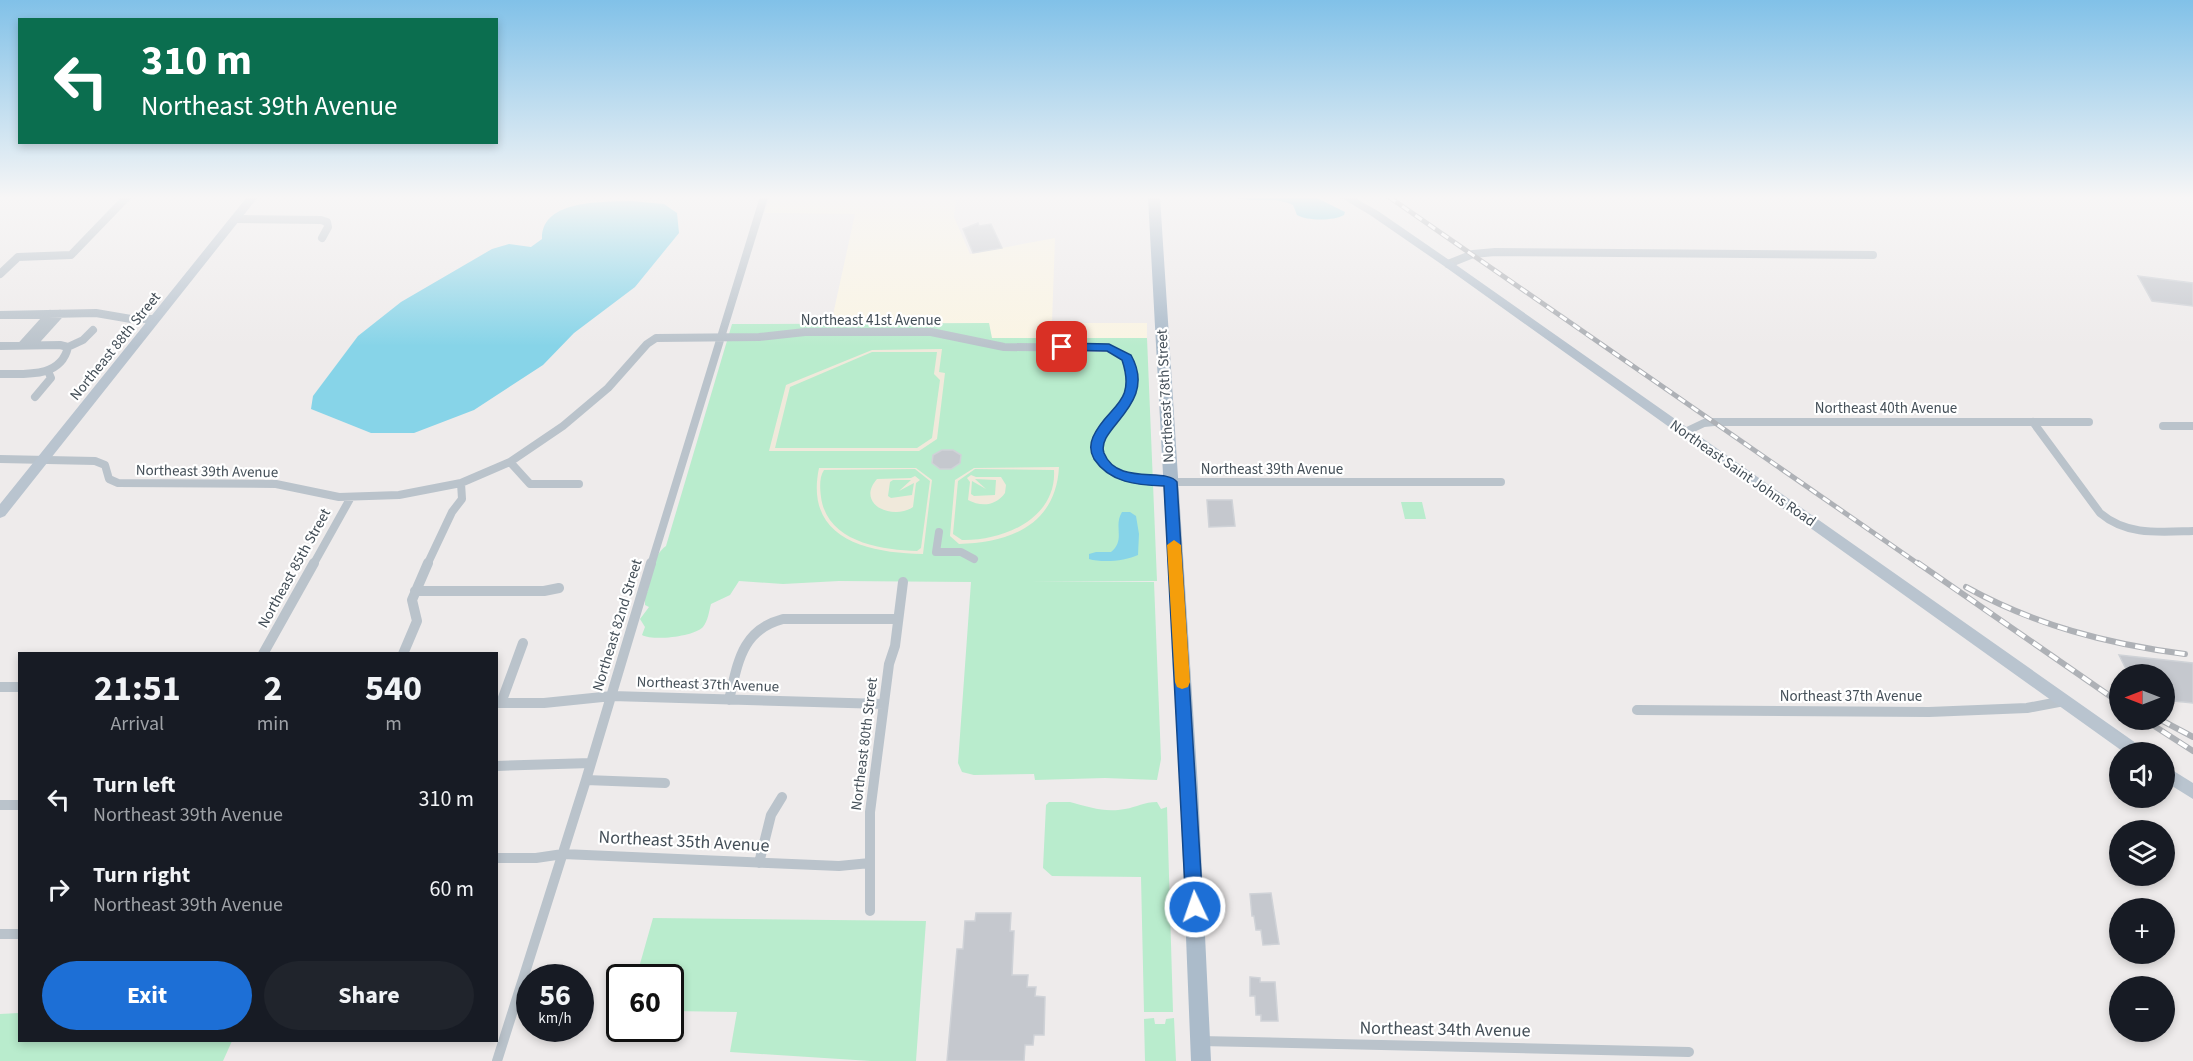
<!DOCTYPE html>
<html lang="en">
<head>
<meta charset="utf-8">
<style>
	body { margin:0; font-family:"Source Sans 3",sans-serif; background:#20242c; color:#f1f3f6; height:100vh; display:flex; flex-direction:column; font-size:22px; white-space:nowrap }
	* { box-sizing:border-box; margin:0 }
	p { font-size:20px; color:#9ea1a6 }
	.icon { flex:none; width:33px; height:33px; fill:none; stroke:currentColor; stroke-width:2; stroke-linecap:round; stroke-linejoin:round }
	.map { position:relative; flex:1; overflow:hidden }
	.drawer { position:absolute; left:18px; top:652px; width:480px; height:390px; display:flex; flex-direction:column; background:#171b24; border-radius:0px; box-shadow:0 3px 9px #0003 }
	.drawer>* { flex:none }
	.top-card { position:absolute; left:18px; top:18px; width:480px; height:126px; border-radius:0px; box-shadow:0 3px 9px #0003; background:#0b6e4f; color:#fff; overflow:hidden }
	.needle { width:39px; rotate:270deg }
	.fabs { position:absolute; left:2109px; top:664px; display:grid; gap:12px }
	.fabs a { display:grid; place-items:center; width:66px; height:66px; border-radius:50%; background:#171b24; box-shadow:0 3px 9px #0003; font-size:30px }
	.speed { position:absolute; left:516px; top:964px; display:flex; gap:12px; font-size:30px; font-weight:700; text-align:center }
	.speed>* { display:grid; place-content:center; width:78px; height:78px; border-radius:50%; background:#171b24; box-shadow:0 3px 9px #0003; line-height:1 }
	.speed small { font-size:15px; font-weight:400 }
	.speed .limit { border:3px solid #111; border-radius:9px; background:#fff; color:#111 }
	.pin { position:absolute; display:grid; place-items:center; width:51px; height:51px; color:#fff; margin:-26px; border-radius:12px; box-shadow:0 3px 9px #0006 }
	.me { position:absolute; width:66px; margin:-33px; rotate:357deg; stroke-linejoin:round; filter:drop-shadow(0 0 4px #0008) }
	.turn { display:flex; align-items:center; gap:21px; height:126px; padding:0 24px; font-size:27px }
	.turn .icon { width:78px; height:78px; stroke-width:2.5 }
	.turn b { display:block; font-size:42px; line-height:51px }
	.eta { display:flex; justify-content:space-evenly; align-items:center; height:102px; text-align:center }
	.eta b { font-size:36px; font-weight:700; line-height:42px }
	.cta { display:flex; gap:12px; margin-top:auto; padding:12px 24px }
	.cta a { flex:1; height:69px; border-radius:36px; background:#1d6fd6; color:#fff; font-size:24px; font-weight:700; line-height:69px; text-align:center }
	.cta a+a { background:#20242c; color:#f1f3f6 }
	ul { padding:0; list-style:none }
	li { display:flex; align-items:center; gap:18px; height:90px; padding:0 24px }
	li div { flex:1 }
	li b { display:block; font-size:22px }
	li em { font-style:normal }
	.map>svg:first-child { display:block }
	.commercial { fill:#faf4e3 }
	.green { fill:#b9eccd }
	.sand { fill:#f0e9db; fill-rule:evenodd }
	.water { fill:#87d4e8 }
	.building { fill:#c5c8ce; stroke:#cfd2d7; stroke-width:1.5 }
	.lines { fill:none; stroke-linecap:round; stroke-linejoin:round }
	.street-far1 { stroke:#bac3cb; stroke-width:8 }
	.street { stroke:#bac3cb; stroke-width:10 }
	.secondary { fill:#b9c4cf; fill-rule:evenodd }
	.primary { fill:#abbbca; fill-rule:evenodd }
	.rail-far1-casing { stroke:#aeb1b6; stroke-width:5 }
	.rail-casing { stroke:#aeb1b6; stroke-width:6 }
	.rail-far1 { stroke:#fff; stroke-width:3; stroke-dasharray:8; stroke-linecap:butt }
	.rail { stroke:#fff; stroke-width:4; stroke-dasharray:10; stroke-linecap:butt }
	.route { fill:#1d6fd6; stroke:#13488b; stroke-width:1.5 }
	.slow { fill:#f59e0b }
	.labels { text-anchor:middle; stroke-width:4.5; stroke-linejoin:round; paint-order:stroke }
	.street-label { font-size:15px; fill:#444f58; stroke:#fff }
	.near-street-label { font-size:18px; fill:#444f58; stroke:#fff }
</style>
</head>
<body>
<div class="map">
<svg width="2193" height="1061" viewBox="0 0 2193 1061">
	<rect width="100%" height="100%" fill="#eeebeb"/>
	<!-- commercial -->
	<path class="commercial" d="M770,197H956L954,217L970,254L1055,238L1052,323H1147V338H991L989,323L831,324L855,214L765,213Z"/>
	<!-- green -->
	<path class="green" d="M989,323L992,338H1147L1157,581L1031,582H1154L1161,759L1157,780L1105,778L1035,780L1034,774L974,775L962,772L958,763L971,582L839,581L783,584L739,581L730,595L711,604C709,611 708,621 703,627C693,637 653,641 642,635L645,627L640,619L649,607L645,605V594L648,591C650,576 653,555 666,546L732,324Z
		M1401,502H1422L1426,519H1405Z
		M1070,802C1089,807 1105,813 1125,809C1137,807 1144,802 1157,802L1161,809L1167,807L1173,1012H1144L1141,877L1052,876L1043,868L1046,805L1049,802Z
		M653,918L926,921L916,1061H871L730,1052L737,1012L671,1011L670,978H636Z
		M19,1013L20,1041H232L223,1061H0V1014Z
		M1154,1018L1155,1024H1165L1166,1019L1174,1018L1176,1061H1145L1144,1019Z"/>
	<!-- sand -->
	<path class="sand" d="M942,349L939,372L945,373L937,439L919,451H769L786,385L872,350ZM872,352H937L934,374L940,380L932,438L917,448H775L790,387Z
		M1059,467C1056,524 1011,543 959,544L950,536L955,480L974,468ZM975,469L1054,470C1057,518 1004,541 962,540L953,534L958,481Z
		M819,468H916L932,480L923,554C867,553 804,539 819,468ZM915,469L930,481L921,548L917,551C881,550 827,542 821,497C820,489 819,477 824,470Z
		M971,475L976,477H1001L1006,485L1005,493C996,506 981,507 968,500L970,482L967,478ZM975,479L996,480L995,495L974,496L971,494L972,481L986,489Z
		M915,476L920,480L916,483L913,507C893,521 855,504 877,479L911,478ZM893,480H911L899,491L914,483L912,495L891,498L888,496L890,482Z"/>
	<!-- water -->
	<path class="water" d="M1315,197L1345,212L1344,215C1334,221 1307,221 1297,215L1293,205C1275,196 1255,203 1236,198Z
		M631,201L664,204L677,213L679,233L635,287L574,333L543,365L474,410L414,433H371L311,409L313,396L358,336L401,302L492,249L509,244L531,247L542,239C541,199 604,202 631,201Z
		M1122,512H1130L1136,516L1139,534L1138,555C1126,561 1102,563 1089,559V554L1096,552H1111C1126,540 1113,526 1122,512Z"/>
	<!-- building -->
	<path class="building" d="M978,223L979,226L991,224L1002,248L973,253L963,229Z
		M2138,276L2193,283V306L2152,301Z
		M942,450H953L961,455L960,463L951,469H940L932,463L933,455Z
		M1207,500H1232L1235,526L1209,527Z
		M2119,655L2193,663V703L2164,700V675H2129Z
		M1271,893L1279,944L1263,945L1261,930H1256L1254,916H1252L1250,894Z
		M976,913H1011L1010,931H1014L1012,975H1028L1027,987H1036L1035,996L1045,997L1044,1035H1034L1033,1045H1025L1024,1061H947L957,949H963L965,921H975Z
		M1250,977L1260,978V982H1275L1278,1021H1261V1015H1256L1255,996H1250Z"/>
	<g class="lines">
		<!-- street-far1 -->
		<path class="street-far1" d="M236,219L321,220L327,222L328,227L322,238
			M1448,264L1473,254L1495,252L1873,255
			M0,274L18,257L71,255L127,197
			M0,315L96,313L131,319H155
			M22,345L50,314
			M32,345L60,314
			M0,346L60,345L68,347
			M68,347L83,340L93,330
			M0,374C26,374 61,378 68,347
			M35,397L51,378L48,371
			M2033,422L2100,513C2127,536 2160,532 2193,531
			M2163,426H2193
			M1685,432L1704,423L1714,422H2089
			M0,459L95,461L105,465L109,479L118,483L276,484L339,497L399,495L461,483L510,462L563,426L608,388L647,344L656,338L759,337L805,332H931L1004,347L1109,348L1127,358L1131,365L1133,381L1127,403L1100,437L1097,446L1098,454L1106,466L1120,475L1138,480L1170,482H1501
			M510,462L530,484H579
			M939,532L936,552H961L974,559
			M313,565L351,497
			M427,565L452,512L462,499L461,483
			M651,565L764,197"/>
		<!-- street -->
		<path class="street" d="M415,591H544L559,588
			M263,654L314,563
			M403,654L417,621L412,600L428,563
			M0,687H20
			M729,700C738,663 741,630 783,619H898
			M496,703H544L612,696L883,704
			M501,703L523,643
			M1637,710L1929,712L2027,708L2064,701
			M496,766L591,763
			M586,780L665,783
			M0,805H20
			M496,858H536L563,854L839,866L870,863
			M759,863L771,815L782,797
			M870,911V812L889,664L895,646L903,582
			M0,934H20
			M1200,1041L1689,1052
			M497,1061L586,780L651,563"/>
		<!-- secondary -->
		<path class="secondary" d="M247,197H258L5,516L0,518V504Z
			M1340,197H1353L1378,211L1452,262L2143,748L2145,753H2125L1444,266L1370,215Z
			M2164,765L2193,783V799L2164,781Z"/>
		<!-- primary -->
		<path class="primary" d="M1148,197H1160L1198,788L1211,1061H1191L1180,788Z"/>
		<!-- rail-far1 casing -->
		<g class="rail-far1-casing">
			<path id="rail-far1" d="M1389,197L1920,565"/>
		</g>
		<!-- rail casing -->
		<g class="rail-casing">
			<path id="rail" d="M1918,563L2120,703
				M1966,587C2035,625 2107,644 2185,654
				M2145,720L2193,751
				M2161,720L2193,737"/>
		</g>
		<!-- rail-far1 -->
		<use href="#rail-far1" class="rail-far1"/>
		<!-- rail -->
		<use href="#rail" class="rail"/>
	</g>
	<!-- sky -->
	<linearGradient id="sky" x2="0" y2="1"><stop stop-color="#81c1e8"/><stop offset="0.57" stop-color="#f7f6f6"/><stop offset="1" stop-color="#f7f6f6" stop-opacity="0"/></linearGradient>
	<rect width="2193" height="346" fill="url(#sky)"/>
	<!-- route -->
	<path class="route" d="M1062,343L1109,344L1131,355C1159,405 1095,428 1104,453C1117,486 1166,467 1177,482L1203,907L1201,913L1195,915L1189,913L1186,907L1164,486C1137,485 1110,483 1094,459C1090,452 1090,444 1093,437C1107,405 1137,405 1122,360L1107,351L1058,350V344Z"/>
	<!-- slow -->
	<path class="slow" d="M1174,540L1181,545L1190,682L1188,687L1182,689L1177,687L1175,682L1167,545Z"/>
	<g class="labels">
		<!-- street labels -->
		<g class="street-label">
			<text x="871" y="325">Northeast 41st Avenue</text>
			<text transform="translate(115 346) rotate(-51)" y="5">Northeast 88th Street</text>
			<text transform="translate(1165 396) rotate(-93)" y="5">Northeast 78th Street</text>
			<text x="1886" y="413">Northeast 40th Avenue</text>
			<text x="1272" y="474">Northeast 39th Avenue</text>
			<text transform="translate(207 471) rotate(1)" y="5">Northeast 39th Avenue</text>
			<text transform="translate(1743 473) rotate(35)" y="5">Northeast Saint Johns Road</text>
			<text transform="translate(294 568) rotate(-61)" y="5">Northeast 85th Street</text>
			<text transform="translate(617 625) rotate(-73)" y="5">Northeast 82nd Street</text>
			<text transform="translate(708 684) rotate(2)" y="5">Northeast 37th Avenue</text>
			<text x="1851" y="701">Northeast 37th Avenue</text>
			<text transform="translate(864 744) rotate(-83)" y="5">Northeast 80th Street</text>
		</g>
		<!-- near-street labels -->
		<g class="near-street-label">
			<text transform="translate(684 841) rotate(3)" y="6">Northeast 35th Avenue</text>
			<text transform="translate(1445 1029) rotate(1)" y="6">Northeast 34th Avenue</text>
		</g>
	</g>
</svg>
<div class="fabs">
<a><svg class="needle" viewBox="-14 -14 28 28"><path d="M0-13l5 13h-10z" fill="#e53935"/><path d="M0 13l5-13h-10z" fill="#9ea1a6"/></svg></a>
<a><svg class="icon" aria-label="sound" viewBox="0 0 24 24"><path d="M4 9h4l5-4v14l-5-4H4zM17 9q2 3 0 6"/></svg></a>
<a><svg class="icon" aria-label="layers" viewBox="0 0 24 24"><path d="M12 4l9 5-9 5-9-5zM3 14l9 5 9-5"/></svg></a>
<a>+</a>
<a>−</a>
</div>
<div class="speed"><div>56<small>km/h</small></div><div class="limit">60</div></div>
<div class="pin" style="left:1062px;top:347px;background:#d93025"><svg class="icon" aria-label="arrive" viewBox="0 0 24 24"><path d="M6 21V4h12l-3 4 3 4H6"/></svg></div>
<svg class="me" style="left:1195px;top:907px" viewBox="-20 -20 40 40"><circle r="17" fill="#1d6fd6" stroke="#fff" stroke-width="3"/><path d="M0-11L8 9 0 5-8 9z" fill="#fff"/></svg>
<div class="top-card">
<div class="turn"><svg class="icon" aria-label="left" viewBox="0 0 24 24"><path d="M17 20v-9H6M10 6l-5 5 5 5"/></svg><div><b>310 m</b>Northeast 39th Avenue</div></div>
</div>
<section class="drawer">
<div class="eta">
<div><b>21:51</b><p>Arrival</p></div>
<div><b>2</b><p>min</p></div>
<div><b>540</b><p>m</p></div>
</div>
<ul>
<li><svg class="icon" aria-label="left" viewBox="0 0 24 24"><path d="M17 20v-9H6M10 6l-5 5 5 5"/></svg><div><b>Turn left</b><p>Northeast 39th Avenue</p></div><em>310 m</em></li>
<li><svg class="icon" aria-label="right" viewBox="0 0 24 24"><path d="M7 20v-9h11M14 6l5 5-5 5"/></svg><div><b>Turn right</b><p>Northeast 39th Avenue</p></div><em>60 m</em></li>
</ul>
<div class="cta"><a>Exit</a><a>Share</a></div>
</section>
</div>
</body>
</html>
